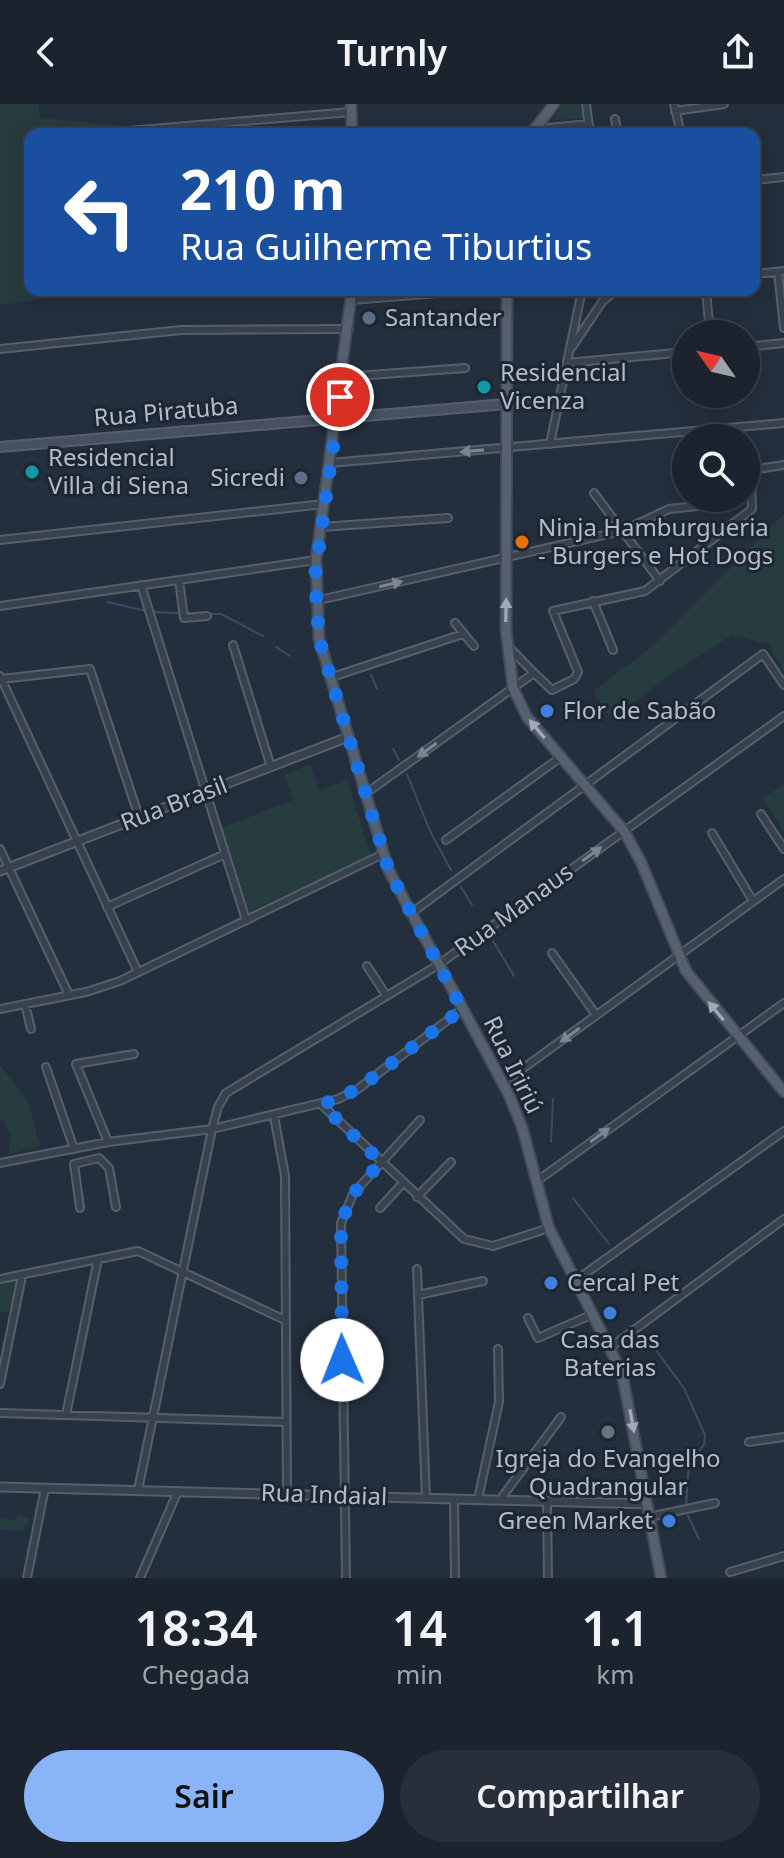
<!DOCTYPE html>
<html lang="pt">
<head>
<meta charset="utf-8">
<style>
	body { margin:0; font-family:"Noto Sans",sans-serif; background:#282f3a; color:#f1f3f6; height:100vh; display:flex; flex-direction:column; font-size:30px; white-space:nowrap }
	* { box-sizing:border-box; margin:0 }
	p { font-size:26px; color:#a0a4aa }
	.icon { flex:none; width:44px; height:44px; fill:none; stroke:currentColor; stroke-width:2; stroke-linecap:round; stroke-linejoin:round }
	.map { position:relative; height:1474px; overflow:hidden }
	.drawer { display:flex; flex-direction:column; background:#1b232e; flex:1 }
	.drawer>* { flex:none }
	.guide { position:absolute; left:24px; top:24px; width:736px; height:168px; border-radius:16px; box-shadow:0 4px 20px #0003,0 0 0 2px #39404a; background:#1a4fa0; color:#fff; overflow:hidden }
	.needle { width:52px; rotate:304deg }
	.tools { position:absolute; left:672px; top:216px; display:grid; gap:16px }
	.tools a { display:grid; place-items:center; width:88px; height:88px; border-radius:50%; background:#1b232e; box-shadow:0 4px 20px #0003,0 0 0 2px #39404a; font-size:40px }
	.pin { position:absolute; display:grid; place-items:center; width:68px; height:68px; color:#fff; margin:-34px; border:4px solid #fff; border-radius:50%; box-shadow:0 2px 8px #0007 }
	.me { position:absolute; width:88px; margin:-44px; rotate:359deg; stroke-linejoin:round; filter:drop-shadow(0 0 6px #0008) }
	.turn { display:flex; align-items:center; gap:28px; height:168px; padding:0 24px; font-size:36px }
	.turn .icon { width:104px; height:104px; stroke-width:2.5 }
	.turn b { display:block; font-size:56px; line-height:68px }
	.eta { display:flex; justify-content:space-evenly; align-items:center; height:136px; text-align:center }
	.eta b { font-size:48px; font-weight:600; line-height:56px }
	.cta { display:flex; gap:16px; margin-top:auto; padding:16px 24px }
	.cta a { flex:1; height:92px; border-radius:48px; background:#8ab4f8; color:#111; font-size:32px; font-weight:600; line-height:92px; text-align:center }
	.cta a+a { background:#282f3a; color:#f1f3f6 }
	header { display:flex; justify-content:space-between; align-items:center; height:104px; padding:0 24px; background:#1b232e; font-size:36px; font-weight:600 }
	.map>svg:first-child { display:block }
	.green { fill:#263c3f }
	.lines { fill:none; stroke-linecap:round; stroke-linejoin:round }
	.stream { stroke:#394c67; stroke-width:2 }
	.minor-casing { stroke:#565f6c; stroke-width:10 }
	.tertiary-casing { stroke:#565f6c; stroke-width:11 }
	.secondary-casing { stroke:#565f6c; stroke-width:12 }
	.primary-casing { stroke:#414a57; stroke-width:13 }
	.minor { stroke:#38414e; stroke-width:6 }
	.tertiary { stroke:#38414e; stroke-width:7 }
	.secondary { stroke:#465061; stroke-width:8 }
	.primary { stroke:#56606e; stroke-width:9 }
	.oneway { fill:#7c8592 }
	.oneway2 { fill:#a1aab7 }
	.route { stroke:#1a73e8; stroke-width:14; stroke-dasharray:0 25.2 }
	.service-dot { fill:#5c6f8a; stroke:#1d2633; stroke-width:3 }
	.culture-dot { fill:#0f9aa8; stroke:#1d2633; stroke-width:3 }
	.food-dot { fill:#e8710a; stroke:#1d2633; stroke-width:3 }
	.shop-dot { fill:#3f7fe0; stroke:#1d2633; stroke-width:3 }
	.worship-dot { fill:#6b7280; stroke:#1d2633; stroke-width:3 }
	.labels { text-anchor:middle; stroke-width:6; stroke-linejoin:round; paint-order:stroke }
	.poi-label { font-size:24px; fill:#b4bcc9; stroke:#1d2633; text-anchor:start }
	.street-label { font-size:24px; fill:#b4bcc9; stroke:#1d2633 }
</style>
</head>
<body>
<header><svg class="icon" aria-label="back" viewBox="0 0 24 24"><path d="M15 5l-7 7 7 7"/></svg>Turnly<svg class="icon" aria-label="share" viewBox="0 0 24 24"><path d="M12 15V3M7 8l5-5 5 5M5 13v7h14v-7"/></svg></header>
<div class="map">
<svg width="784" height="1474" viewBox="0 0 784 1474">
	<rect width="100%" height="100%" fill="#242f3e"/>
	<!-- green -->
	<path class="green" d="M0,0H38L41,14L216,30H30V186H101L0,201Z
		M562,0H584L586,14L554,16Z
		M784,410V569L769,540L732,531L664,575L612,616L593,587L653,542Z
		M310,660L319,687L347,676L371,752L249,808L221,724L293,696L285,671Z
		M784,680V729L763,694Z
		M0,961L28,997L40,1042L9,1050L10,1030L4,1017L0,1016Z
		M17,1177L10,1209L0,1207V1180Z
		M19,1411L30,1415L23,1427L0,1426V1414L14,1416Z"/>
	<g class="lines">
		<!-- stream -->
		<path class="stream" d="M108,498L146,507
			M152,508L202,510
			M208,510H221L263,532
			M276,543L290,552
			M371,571L377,585
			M393,645L399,656
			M407,670L430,727L451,766
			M461,783L472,801
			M493,837L514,872
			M551,1038L553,995
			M573,1094L609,1140
			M644,1230L684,1284L705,1331L704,1341L689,1358L686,1401
			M688,1412L699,1435"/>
		<!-- minor casing -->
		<g class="minor-casing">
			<path id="minor" d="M586,0L590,30
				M674,0L681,30
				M675,7L724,0
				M615,15L618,30
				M537,25L589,20
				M128,27L351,8
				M754,76L784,73
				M778,168L784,224
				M754,170L784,167
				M706,186L710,230
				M352,196L463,187
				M572,243L602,198L616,186
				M746,243L784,239
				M0,245L181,226L349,225
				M567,259L686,248
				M343,273L465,264
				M507,300L559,296
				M550,340L582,186
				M330,359L784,319
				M594,389L660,477
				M321,423L448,414
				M0,436L324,400
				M179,476L184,514L207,512
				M141,481L246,816
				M315,497L622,427L669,405L736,398
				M593,497L613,546
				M0,502L316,456
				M455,519L474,542
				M233,541L271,663
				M508,542L534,569
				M0,572L138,868
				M329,574L463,530
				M1,575L90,565L139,713
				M365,690L534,569L552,586L574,575L578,568L553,507L645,487L752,405L751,366L784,361
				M761,710L784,745
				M712,729L753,797
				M446,736L561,653
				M0,745L69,891
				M107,803L225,750
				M410,810L763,550L784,581
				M552,849L596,911
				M367,862L386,891
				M25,900L31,925
				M0,905L86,888L120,877L383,750
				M46,963L74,1045
				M503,979L784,775
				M322,1001L464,1135L493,1142L549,1124
				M274,1012L285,1072L287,1390
				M108,1038L76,960L134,950
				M0,1059L108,1038L212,1025L338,995L358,985L462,905
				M537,1077L784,899
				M417,1093L451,1058
				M80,1104L74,1060L99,1054L109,1064L116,1103
				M380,1104L403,1079
				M417,1165L426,1394
				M0,1175L138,1147L285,1216
				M575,1177L784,1027
				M418,1191L483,1177
				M528,1214L538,1234L593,1210
				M611,1243L784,1115
				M0,1280L22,1172
				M0,1309L286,1318
				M66,1311L98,1155
				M749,1338L784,1333
				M138,1386L212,1025L218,1003L226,989L438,861L784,612
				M454,1395L455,1474
				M478,1395L499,1298L498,1245
				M500,1396L561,1313
				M547,1397L548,1474
				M649,1413L715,1399
				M730,1468L784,1452
				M27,1474L45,1384
				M140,1474L178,1387
				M346,1474L341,1119L353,1090L420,1016"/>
		</g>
		<!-- tertiary casing -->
		<g class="tertiary-casing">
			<path id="tertiary" d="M0,767L348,633
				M0,1383L647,1400"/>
		</g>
		<!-- secondary casing -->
		<g class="secondary-casing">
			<path id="secondary" d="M0,343L506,300"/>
		</g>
		<!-- primary casing -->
		<g class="primary-casing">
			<path id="primary" d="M351,0L352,30
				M531,30L554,0
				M352,186L316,456L319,535L389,767L508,989L522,1023L549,1124L622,1269L661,1474
				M507,186L506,526L513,584L527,613L624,727L641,758L686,867L784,988"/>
		</g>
		<!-- minor -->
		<use href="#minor" class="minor"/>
		<!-- tertiary -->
		<use href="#tertiary" class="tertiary"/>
		<!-- secondary -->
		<use href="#secondary" class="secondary"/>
		<!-- primary -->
		<use href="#primary" class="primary"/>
	</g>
	<!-- one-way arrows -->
	<defs><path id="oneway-solid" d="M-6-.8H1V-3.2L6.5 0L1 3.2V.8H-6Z" transform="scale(2)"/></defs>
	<g class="oneway">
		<use href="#oneway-solid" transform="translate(472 347) rotate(175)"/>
		<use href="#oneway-solid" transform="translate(391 480) rotate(-13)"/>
		<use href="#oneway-solid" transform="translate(427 646) rotate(144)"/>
		<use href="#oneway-solid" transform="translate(592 750) rotate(-36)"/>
		<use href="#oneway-solid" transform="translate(570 931) rotate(144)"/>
		<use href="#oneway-solid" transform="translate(600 1031) rotate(-36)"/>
	</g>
	<g class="oneway2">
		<use href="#oneway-solid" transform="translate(506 506) rotate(-89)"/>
		<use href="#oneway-solid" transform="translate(537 625) rotate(-130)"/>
		<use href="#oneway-solid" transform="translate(716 907) rotate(-130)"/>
		<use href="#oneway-solid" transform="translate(632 1317) rotate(80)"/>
	</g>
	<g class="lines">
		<!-- route -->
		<path class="route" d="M340,293L315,472L319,535L389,767L462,905L358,985L322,1001L381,1058L353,1090L341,1119L342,1256"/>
	</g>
	<!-- markers -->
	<g class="service-dot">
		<circle cx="369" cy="214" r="8"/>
		<circle cx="301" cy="374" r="8"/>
	</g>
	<g class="culture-dot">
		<circle cx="484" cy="283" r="8"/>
		<circle cx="32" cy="368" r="8"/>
	</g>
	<circle class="food-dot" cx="522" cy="438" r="8"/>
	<g class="shop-dot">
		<circle cx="547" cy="607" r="8"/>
		<circle cx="551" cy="1179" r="8"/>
		<circle cx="610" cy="1209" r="8"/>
		<circle cx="669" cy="1417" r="8"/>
	</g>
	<circle class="worship-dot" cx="608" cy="1328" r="8"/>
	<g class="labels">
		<!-- poi labels -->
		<g class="poi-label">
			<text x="385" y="222">Santander</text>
			<text x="500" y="277">Residencial<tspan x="500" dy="28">Vicenza</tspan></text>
			<text x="48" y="362">Residencial<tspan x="48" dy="28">Villa di Siena</tspan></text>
			<text x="285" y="382" text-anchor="end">Sicredi</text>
			<text x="538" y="432">Ninja Hamburgueria<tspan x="538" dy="28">- Burgers e Hot Dogs</tspan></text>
			<text x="563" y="615">Flor de Sabão</text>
			<text x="567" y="1187">Cercal Pet</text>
			<text x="610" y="1244" text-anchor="middle">Casa das<tspan x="610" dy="28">Baterias</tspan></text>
			<text x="608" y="1363" text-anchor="middle">Igreja do Evangelho<tspan x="608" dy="28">Quadrangular</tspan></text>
			<text x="653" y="1425" text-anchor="end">Green Market</text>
		</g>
		<!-- street labels -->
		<g class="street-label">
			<text transform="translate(166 308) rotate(-5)" y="8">Rua Piratuba</text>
			<text transform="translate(174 700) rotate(-21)" y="8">Rua Brasil</text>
			<text transform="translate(514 806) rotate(-36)" y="8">Rua Manaus</text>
			<text transform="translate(513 961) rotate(64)" y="8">Rua Iririú</text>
			<text transform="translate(324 1391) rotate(2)" y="8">Rua Indaial</text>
		</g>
	</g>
</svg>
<div class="tools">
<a><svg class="needle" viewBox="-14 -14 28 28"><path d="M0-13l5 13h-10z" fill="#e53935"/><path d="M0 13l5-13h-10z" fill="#a0a4aa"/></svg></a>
<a><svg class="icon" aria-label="search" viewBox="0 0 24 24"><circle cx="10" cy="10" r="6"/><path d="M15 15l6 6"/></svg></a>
</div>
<div class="pin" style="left:340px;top:293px;background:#d93025"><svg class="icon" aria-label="arrive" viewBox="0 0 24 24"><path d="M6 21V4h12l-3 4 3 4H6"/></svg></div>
<svg class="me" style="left:342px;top:1256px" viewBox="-20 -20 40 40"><circle r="19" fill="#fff"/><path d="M0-13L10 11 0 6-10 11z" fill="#1a73e8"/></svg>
<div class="guide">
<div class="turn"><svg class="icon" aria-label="left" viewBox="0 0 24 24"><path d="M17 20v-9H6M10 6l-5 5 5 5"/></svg><div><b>210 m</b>Rua Guilherme Tiburtius</div></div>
</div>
</div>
<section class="drawer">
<div class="eta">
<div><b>18:34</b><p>Chegada</p></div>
<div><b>14</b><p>min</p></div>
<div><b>1.1</b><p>km</p></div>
</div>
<div class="cta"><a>Sair</a><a>Compartilhar</a></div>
</section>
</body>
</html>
